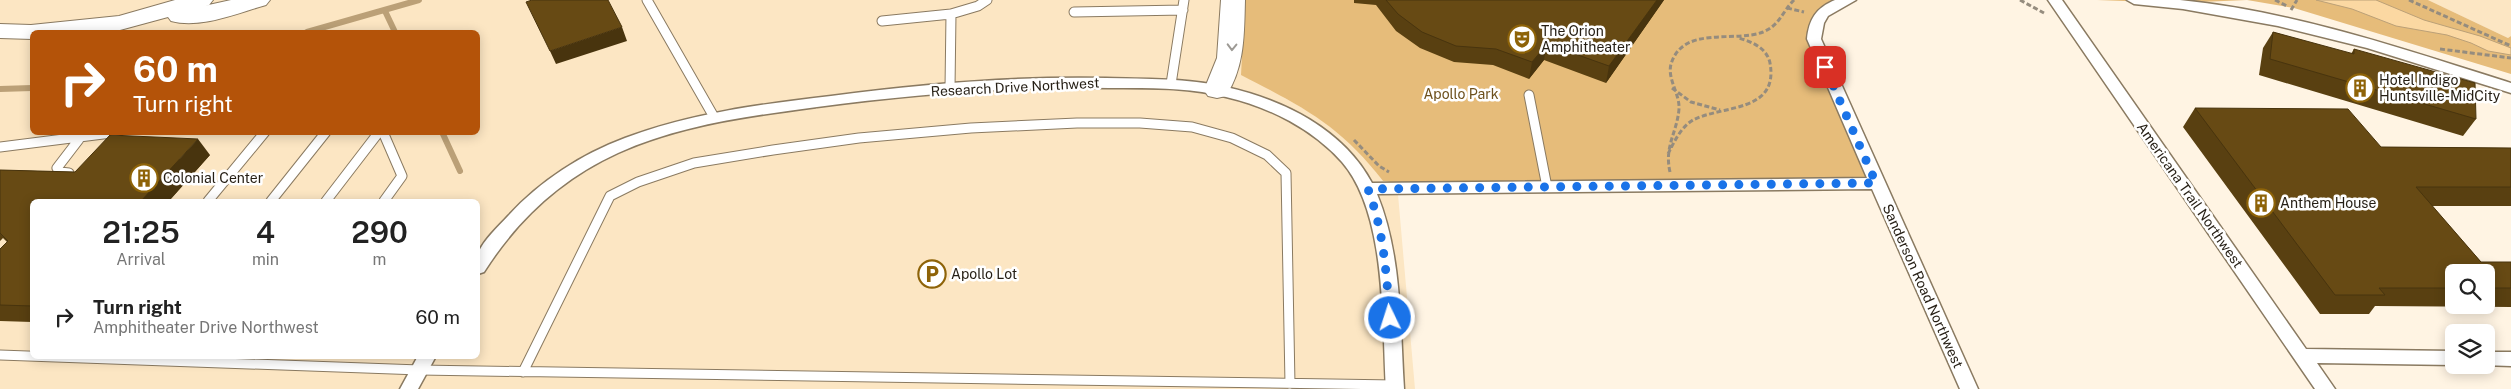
<!DOCTYPE html>
<html lang="en">
<head>
<meta charset="utf-8">
<style>
	body { margin:0; font-family:"Public Sans",sans-serif; background:#f2f2f2; color:#222; height:100vh; display:flex; flex-direction:column; font-size:19px; white-space:nowrap }
	* { box-sizing:border-box; margin:0 }
	p { font-size:16px; color:#767676 }
	.icon { flex:none; width:28px; height:28px; fill:none; stroke:currentColor; stroke-width:2; stroke-linecap:round; stroke-linejoin:round }
	.map { position:relative; flex:1; overflow:hidden }
	.drawer { position:absolute; left:30px; top:199px; width:450px; height:160px; display:flex; flex-direction:column; background:#fff; border-radius:8px; box-shadow:0 2px 12px #0003 }
	.drawer>* { flex:none }
	.banner { position:absolute; left:30px; top:30px; width:450px; height:105px; border-radius:8px; box-shadow:0 2px 12px #0003; background:#b45309; color:#fff; overflow:hidden }
	.fabs { position:absolute; left:2445px; top:264px; display:grid; gap:10px }
	.fabs a { display:grid; place-items:center; width:50px; height:50px; border-radius:8px; background:#fff; box-shadow:0 2px 12px #0003; font-size:25px }
	.pin { position:absolute; display:grid; place-items:center; width:42px; height:42px; color:#fff; margin:-21px; border-radius:10px; box-shadow:0 2px 8px #0006 }
	.me { position:absolute; width:55px; margin:-28px; rotate:356deg; stroke-linejoin:round; filter:drop-shadow(0 0 4px #0008) }
	.turn { display:flex; align-items:center; gap:18px; height:105px; padding:0 20px; font-size:22px }
	.turn .icon { width:65px; height:65px; stroke-width:2.5 }
	.turn b { display:block; font-size:35px; line-height:42px }
	.eta { display:flex; justify-content:space-evenly; align-items:center; height:85px; text-align:center }
	.eta b { font-size:30px; font-weight:600; line-height:35px }
	ul { padding:0; list-style:none }
	li { display:flex; align-items:center; gap:15px; height:65px; padding:0 20px }
	li div { flex:1 }
	li b { display:block; font-size:19px }
	li em { font-style:normal }
	.map>svg:first-child { display:block }
	.built { fill:#fce6c3; fill-rule:evenodd }
	.green { fill:#e6bc7a }
	.water { fill:#fbd8a2; stroke:#bba077 }
	.lines { fill:none; stroke-linecap:round; stroke-linejoin:round }
	.stream { stroke:#bba077; stroke-width:6 }
	.lane-casing { stroke:#8a7a61; stroke-width:11 }
	.street-casing { stroke:#8a7a61; stroke-width:3 }
	.highway-casing { stroke:#8a7a61; stroke-width:2 }
	.path { stroke:#958c7e; stroke-width:3; stroke-dasharray:5 2.5; stroke-linecap:butt }
	.lane { stroke:#fff; stroke-width:9 }
	.street { fill:#fff; fill-rule:evenodd }
	.highway { fill:#fff; fill-rule:evenodd }
	.wall { fill:#594011; fill-rule:evenodd }
	.shaded-wall { fill:#48340e }
	.building { fill:#674a14; stroke:#48340e }
	.oneway { stroke:#9d9a95 }
	.route { stroke:#1a73e8; stroke-width:9; stroke-dasharray:0 16.2 }
	.labels { text-anchor:middle; stroke-width:5; stroke-linejoin:round; paint-order:stroke }
	.poi-label { font-size:14px; fill:#251e14; stroke:#fff; text-anchor:start }
	.street-label { font-size:14px; fill:#251e14; stroke:#fff }
	.park-label { font-size:14px; fill:#6e511e; stroke:#fff }
</style>
</head>
<body>
<div class="map">
<svg width="2511" height="389" viewBox="0 0 2511 389">
	<rect width="100%" height="100%" fill="#fff4e3"/>
	<!-- built -->
	<path class="built" d="M0,0H1245L1283,97L1315,115L1342,136L1365,158L1383,181L1397,183L1415,389H0ZM32,32H478V132H32ZM32,201H478V356H32Z
		M2428,0H2511V36L2508,38Z"/>
	<!-- green -->
	<path class="green" d="M1245,0H1849L1827,8L1814,39L1876,183L1405,188L1397,183L1383,181C1340,125 1301,106 1241,75Z
		M2097,0H2428L2508,38L2511,36V74L2294,8L2247,0L2178,3Z"/>
	<!-- water -->
	<path class="water" d="M2316,0H2376L2424,20L2480,36L2511,48V55L2488,51L2471,43L2447,35L2396,26L2352,9Z"/>
	<g class="lines">
		<!-- stream -->
		<path class="stream" d="M385,11L395,32
			M307,32L419,0
			M0,89L32,88
			M442,132L460,171"/>
		<!-- lane casing -->
		<g class="lane-casing">
			<path id="lane" d="M647,0L714,117
				M1074,12L1183,10
				M882,21L951,14
				M1171,84L1184,0
				M950,88L951,14L978,6L987,0
				M1529,95L1547,187
				M383,132L402,176L384,201
				M0,147L119,132
				M69,173L60,172L57,168L80,138
				M208,201L265,132
				M271,201L326,132
				M326,201L379,132
				M0,355L420,370L1395,385
				M523,372L610,196L638,182L694,163L773,150L859,138L971,128L1077,123H1140L1192,127L1232,138L1267,155L1286,173L1290,384"/>
		</g>
		<!-- street casing -->
		<g class="street-casing">
			<path id="street" d="M1835,0H1856L1828,16L1824,23L1821,39L1978,389H1960L1872,189L1377,194C1402,255 1400,325 1404,389H1386C1382,324 1387,214 1342,162C1313,129 1269,107 1226,97C1188,87 1149,88 1109,88C1012,86 914,94 817,107C749,116 680,125 618,153C561,179 517,220 484,272L478,274C478,268 476,260 478,254C483,240 499,226 509,215C540,181 582,154 625,138C691,113 762,104 831,96C922,84 1014,76 1106,78C1147,79 1187,78 1226,87C1284,100 1343,129 1372,183L1867,178L1807,39C1809,19 1816,8 1835,0Z
				M2048,0H2062L2306,349L2454,351V365L2317,363L2335,389H2315Z
				M2127,0C2145,0 2163,0 2180,0C2293,11 2404,49 2511,83V93L2367,48L2278,26L2183,9L2134,4Z
				M2486,352H2511V366L2482,365H2486Z
				M418,356H436L418,389H400Z"/>
		</g>
		<!-- highway casing -->
		<g class="highway-casing">
			<path id="highway" d="M175,0H213L209,5L204,6L231,0H270L266,5C237,13 201,29 171,21L168,17L120,30L32,32V39L0,38V24L31,25L119,16Z
				M1221,0H1245C1244,34 1245,66 1226,96L1217,98L1208,96L1204,90L1217,58Z"/>
		</g>
		<!-- path -->
		<path class="path" d="M2020,0L2044,13
			M2275,0L2287,6
			M2409,0L2511,46
			M1787,8L1804,12
			M2291,10L2297,0
			M2440,49L2511,58
			M1672,88L1691,102L1720,110
			M1354,140L1379,166L1389,172
			M1668,154C1674,142 1681,127 1693,120C1722,105 1779,113 1770,63C1767,48 1751,41 1738,38
			M1670,172C1664,146 1677,133 1679,109C1680,94 1667,79 1671,64C1683,25 1734,43 1763,32C1780,25 1782,12 1794,0"/>
		<!-- lane -->
		<use href="#lane" class="lane"/>
		<!-- street -->
		<use href="#street" class="street"/>
		<!-- highway -->
		<use href="#highway" class="highway"/>
	</g>
	<!-- wall -->
	<path class="wall" d="M1354,0H1664L1606,83L1544,60L1529,79L1493,65L1454,62L1420,48L1396,31L1376,5L1354,3Z
		M2273,32L2351,54L2354,49L2476,119L2463,136L2259,75L2263,48Z
		M2195,108L2381,147L2511,148V206H2432L2481,262H2511V307L2375,306L2369,314H2320L2183,127ZM2454,272H2486V305H2454Z
		M210,155L169,201H32V322L0,321V249L7,242L3,238L0,241V170L75,172Z"/>
	<!-- shaded-wall -->
	<path class="shaded-wall" d="M1657,0H1664L1606,83L1609,66Z
		M622,27L627,41L556,64L550,51Z
		M1547,44L1544,60L1529,79L1532,62Z
		M198,139L210,155L169,201H141Z"/>
	<!-- building -->
	<path class="building" d="M532,0H608L622,27L550,51L526,2Z
		M1386,0H1657L1609,66L1547,44L1532,62L1496,49L1456,46L1422,32L1398,14Z
		M2273,32L2354,54V49L2475,83L2476,119L2270,59Z
		M2195,108L2348,109L2381,147L2511,148V187H2416L2481,262H2511V288H2486V272H2454V288H2379L2385,295H2335Z
		M110,135L198,139L141,201H32V306L0,305V249L8,241L0,233V170L75,172Z"/>
	<!-- one-way arrows -->
	<defs><path id="oneway-chevron" d="M-2-3.5L2.5 0L-2 3.5" fill="none" stroke-width="1.6" stroke-linecap="round" stroke-linejoin="round" transform="scale(1.25)"/></defs>
	<use class="oneway" href="#oneway-chevron" transform="translate(1232 47) rotate(91)"/>
	<g class="lines">
		<!-- route -->
		<path class="route" d="M1390,318C1386,272 1384,232 1368,189L1876,183L1825,67"/>
	</g>
	<!-- icons -->
	<defs>
		<g id="theatre-ring" transform="scale(1.4375)"><circle r="9.5" fill="#fff" stroke="#8e6308" stroke-width="1.5"/><path d="M-5-5.5Q0-4 5-5.5V0Q5 5 0 6Q-5 5-5 0ZM-3.3-2.5H-1v1.5H-3.3ZM1-2.5H3.3v1.5H1ZM-2.8 1Q0 5.5 2.8 1Z" fill="#8e6308"/></g>
		<g id="building-ring" transform="scale(1.4375)"><circle r="9.5" fill="#fff" stroke="#8e6308" stroke-width="1.5"/><path d="M-4-6H4V6H1V3H-1V6H-4ZM-2.5-4.3h1.7v1.8h-1.7ZM.8-4.3h1.7v1.8H.8ZM-2.5-1h1.7V.8h-1.7ZM.8-1h1.7V.8H.8Z" fill="#8e6308"/></g>
		<g id="parking-ring" transform="scale(1.4375)"><circle r="9.5" fill="#fff" stroke="#8e6308" stroke-width="1.5"/><path d="M-3.5-5.5H1a3.5 3.5 0 0 1 0 7H-1V5.5H-3.5ZM-1-3.4V-.6H.8a1.4 1.4 0 0 0 0-2.8Z" fill="#8e6308"/></g>
	</defs>
	<g fill-rule="evenodd">
		<use href="#theatre-ring" x="1522" y="39"/>
		<use href="#building-ring" x="2360" y="88"/>
		<use href="#building-ring" x="144" y="178"/>
		<use href="#building-ring" x="2261" y="203"/>
		<use href="#parking-ring" x="932" y="274"/>
	</g>
	<g class="labels">
		<!-- poi labels -->
		<g class="poi-label">
			<text x="1541" y="36">The Orion<tspan x="1541" dy="16">Amphitheater</tspan></text>
			<text x="2379" y="85">Hotel Indigo<tspan x="2379" dy="16">Huntsville-MidCity</tspan></text>
			<text x="163" y="183">Colonial Center</text>
			<text x="2280" y="208">Anthem House</text>
			<text x="951" y="279">Apollo Lot</text>
		</g>
		<!-- street labels -->
		<g class="street-label">
			<text transform="translate(1015 87) rotate(-3)" y="5">Research Drive Northwest</text>
			<text transform="translate(2190 195) rotate(55)" y="5">Americana Trail Northwest</text>
			<text transform="translate(1923 286) rotate(66)" y="5">Sanderson Road Northwest</text>
		</g>
		<!-- park labels -->
		<g class="park-label">
			<text x="1461" y="99">Apollo Park</text>
		</g>
	</g>
</svg>
<div class="fabs">
<a><svg class="icon" aria-label="search" viewBox="0 0 24 24"><circle cx="10" cy="10" r="6"/><path d="M15 15l6 6"/></svg></a>
<a><svg class="icon" aria-label="layers" viewBox="0 0 24 24"><path d="M12 4l9 5-9 5-9-5zM3 14l9 5 9-5"/></svg></a>
</div>
<div class="pin" style="left:1825px;top:67px;background:#d93025"><svg class="icon" aria-label="arrive" viewBox="0 0 24 24"><path d="M6 21V4h12l-3 4 3 4H6"/></svg></div>
<svg class="me" style="left:1390px;top:318px" viewBox="-20 -20 40 40"><circle r="17" fill="#1a73e8" stroke="#fff" stroke-width="3"/><path d="M0-11L8 9 0 5-8 9z" fill="#fff"/></svg>
<div class="banner">
<div class="turn"><svg class="icon" aria-label="right" viewBox="0 0 24 24"><path d="M7 20v-9h11M14 6l5 5-5 5"/></svg><div><b>60 m</b>Turn right</div></div>
</div>
<section class="drawer">
<div class="eta">
<div><b>21:25</b><p>Arrival</p></div>
<div><b>4</b><p>min</p></div>
<div><b>290</b><p>m</p></div>
</div>
<ul>
<li><svg class="icon" aria-label="right" viewBox="0 0 24 24"><path d="M7 20v-9h11M14 6l5 5-5 5"/></svg><div><b>Turn right</b><p>Amphitheater Drive Northwest</p></div><em>60 m</em></li>
</ul>
</section>
</div>
</body>
</html>
